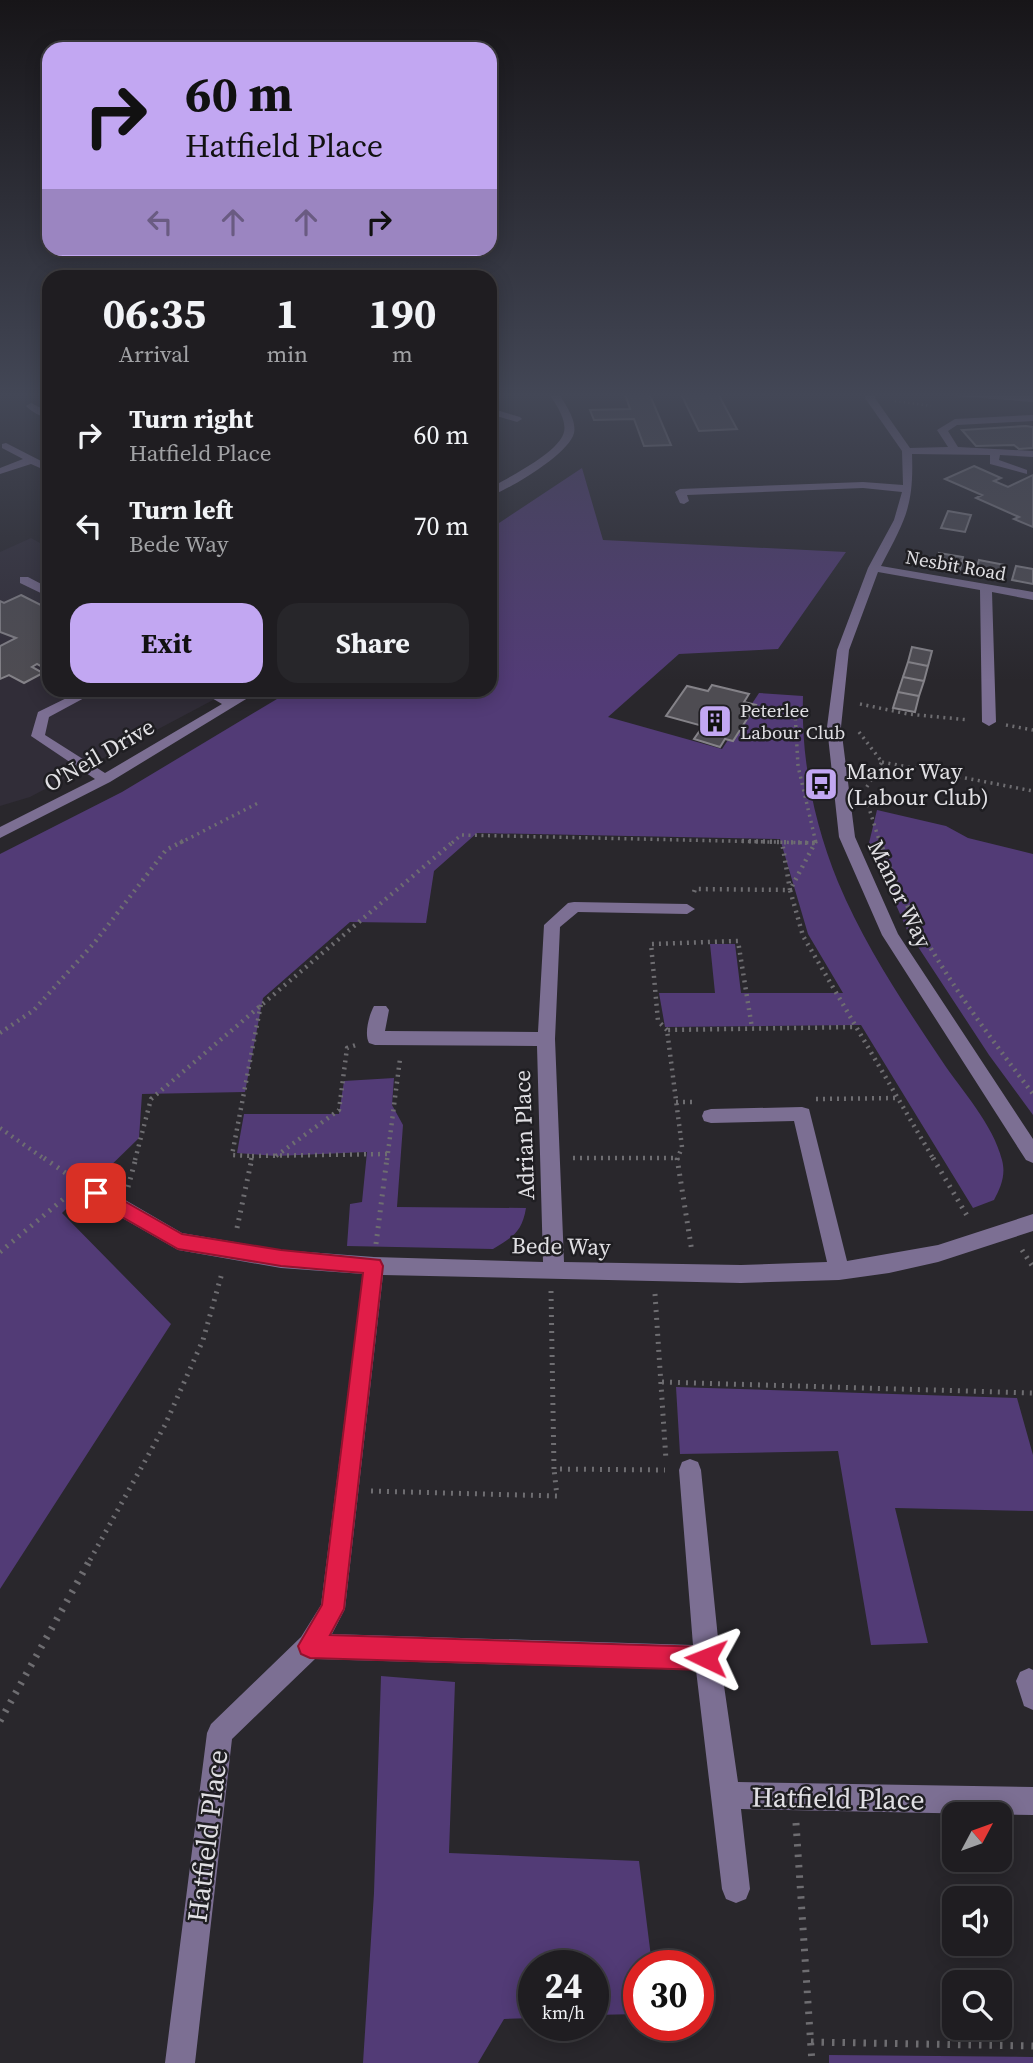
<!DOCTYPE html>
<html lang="en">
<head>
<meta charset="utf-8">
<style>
	body { margin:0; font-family:"Source Serif 4",serif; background:#27262a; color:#f1f3f6; height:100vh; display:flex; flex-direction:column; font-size:26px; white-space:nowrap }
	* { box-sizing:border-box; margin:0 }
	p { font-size:23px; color:#a1a2a5 }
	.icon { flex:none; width:38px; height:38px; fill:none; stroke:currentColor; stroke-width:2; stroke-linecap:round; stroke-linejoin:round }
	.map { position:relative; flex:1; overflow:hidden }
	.drawer { position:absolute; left:42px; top:270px; width:455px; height:427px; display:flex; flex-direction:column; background:#1f1d21; border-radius:21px; box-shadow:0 4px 18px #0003,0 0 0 2px #3c3b3f }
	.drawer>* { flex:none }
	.guide { position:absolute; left:42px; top:42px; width:455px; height:214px; border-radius:21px; box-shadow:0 4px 18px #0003,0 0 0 2px #3c3b3f; background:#c2a7f2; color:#111; overflow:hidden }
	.needle { width:46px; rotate:49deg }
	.controls { position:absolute; left:942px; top:1802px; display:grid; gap:14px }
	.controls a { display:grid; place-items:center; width:70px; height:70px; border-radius:14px; background:#1f1d21; box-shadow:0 4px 18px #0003,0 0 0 2px #3c3b3f; font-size:35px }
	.speed { position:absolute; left:518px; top:1950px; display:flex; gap:14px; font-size:35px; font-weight:700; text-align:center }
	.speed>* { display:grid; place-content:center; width:91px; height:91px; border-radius:50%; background:#1f1d21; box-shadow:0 4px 18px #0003,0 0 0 2px #3c3b3f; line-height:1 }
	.speed small { font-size:18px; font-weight:400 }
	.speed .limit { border:10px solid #d22; background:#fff; color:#111 }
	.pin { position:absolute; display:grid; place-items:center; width:60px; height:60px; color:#fff; margin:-30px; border-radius:14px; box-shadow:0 4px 10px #0006 }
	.me { position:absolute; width:77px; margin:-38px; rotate:272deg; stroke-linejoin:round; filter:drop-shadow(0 0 5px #0008) }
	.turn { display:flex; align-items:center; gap:24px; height:147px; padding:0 28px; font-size:32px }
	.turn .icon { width:91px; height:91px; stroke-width:2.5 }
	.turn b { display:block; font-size:49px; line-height:60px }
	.lanes { display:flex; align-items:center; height:66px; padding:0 28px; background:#0003; justify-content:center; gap:35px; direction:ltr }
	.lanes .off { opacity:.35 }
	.eta { display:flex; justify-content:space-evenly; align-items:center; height:119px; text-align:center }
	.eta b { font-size:42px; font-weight:700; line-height:49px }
	.button { display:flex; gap:14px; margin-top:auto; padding:14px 28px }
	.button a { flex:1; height:80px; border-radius:21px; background:#c2a7f2; color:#111; font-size:28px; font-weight:700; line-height:80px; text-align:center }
	.button a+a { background:#27262a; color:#f1f3f6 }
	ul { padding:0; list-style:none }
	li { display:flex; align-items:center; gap:21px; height:91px; padding:0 28px }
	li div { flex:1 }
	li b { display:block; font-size:26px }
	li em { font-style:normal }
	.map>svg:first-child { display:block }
	.built { fill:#312d38 }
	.green { fill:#523b76 }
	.building { fill:#4e4c52; stroke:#848288; stroke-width:2 }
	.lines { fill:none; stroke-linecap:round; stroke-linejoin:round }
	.path-far4 { stroke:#6e6d71; stroke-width:2.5; stroke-dasharray:1 3.5; stroke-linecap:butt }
	.path-far3 { stroke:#6e6d71; stroke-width:3.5; stroke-dasharray:2 4.5; stroke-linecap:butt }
	.path-far2 { stroke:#6e6d71; stroke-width:4.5; stroke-dasharray:2 5; stroke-linecap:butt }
	.path-far1 { stroke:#6e6d71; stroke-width:5; stroke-dasharray:2 6; stroke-linecap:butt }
	.path { stroke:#6e6d71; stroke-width:7; stroke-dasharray:2.5 8; stroke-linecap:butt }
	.minor { fill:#7c6f93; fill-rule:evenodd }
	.route { fill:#e11d48; stroke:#92132f; stroke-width:2 }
	.labels { text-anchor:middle; stroke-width:5; stroke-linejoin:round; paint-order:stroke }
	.far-street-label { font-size:19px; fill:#e1e0e4; stroke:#1f1e22 }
	.far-poi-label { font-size:19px; fill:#e1e0e4; stroke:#1f1e22; text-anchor:start }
	.street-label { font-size:23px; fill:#e1e0e4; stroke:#1f1e22 }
	.poi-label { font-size:23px; fill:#e1e0e4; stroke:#1f1e22; text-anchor:start }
	.near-street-label { font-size:28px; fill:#e1e0e4; stroke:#1f1e22 }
</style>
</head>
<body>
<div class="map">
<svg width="1033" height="2063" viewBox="0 0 1033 2063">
	<rect width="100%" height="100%" fill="#29272c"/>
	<!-- built -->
	<path class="built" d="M31,538L49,548V690H232L30,797L0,806V552Z"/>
	<!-- green -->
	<path class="green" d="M582,468L603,540L846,552L778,649L679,654L608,717L722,749L759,693L803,696C801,760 814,823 838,882C865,946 903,1003 942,1061C962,1091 993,1124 1002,1160C1006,1175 1001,1187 994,1200L973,1208L861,1025L665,1027L659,993H715L710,944H735L741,993H843L808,934L780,839L477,833L434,871L426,923L350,922L263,998L245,1092L142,1094L139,1138L62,1213L171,1324L0,1589V854L122,792L292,690H490V529Z
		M877,810L946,826L968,838L1033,854V1115L989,1055L907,930L869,843Z
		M394,1078L392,1105L403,1125L397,1207L526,1208C522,1232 513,1237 493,1249L347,1246L350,1204L362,1202L367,1152L276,1156L237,1153L244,1114H339L344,1081Z
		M676,1387L1017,1398L1033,1455V1511L895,1508L928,1643L871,1645L838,1451L680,1454Z
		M381,1676L455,1682L449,1853L639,1861L652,1965H639V2014L593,2015V1965H534V2018L504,2019L478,2063H363L374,1893Z
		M829,2055L1033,2057V2063H829Z"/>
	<!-- building -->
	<path class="building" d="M680,392H717L737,429L699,431Z
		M649,393L671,445L644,446L634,419L594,420L590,410L630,409L625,394Z
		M1026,426L1033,427V448L1019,449L1014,445L976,446L962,430Z
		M974,466L1001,478L994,481L1008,487L1033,475V527L1014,519L1019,517L976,498L982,495L945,479Z
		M948,511L971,515L965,532L941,528Z
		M939,553L963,557L960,570L935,566Z
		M979,560L1005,565L1002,578L975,574Z
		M1016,566L1033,569V584L1012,580Z
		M21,595L49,609V671L37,664L32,667L43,673L24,683L9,675L0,679V646L16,638L0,632V601L4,603Z
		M912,647L932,651L928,666L908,662Z
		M908,662L928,666L924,681L903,677Z
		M903,677L924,681L919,696L898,692Z
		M712,685L749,694L744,702L756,705L733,741L725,739L720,747L694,739L703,726L666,716L687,686L708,691Z
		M898,692L919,696L915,712L893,708Z"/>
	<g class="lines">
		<!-- path-far4 -->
		<path class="path-far4" d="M895,401L931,406"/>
		<!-- path-far3 -->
		<path class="path-far3" d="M860,704L908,714L969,720
			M795,712L798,766L816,843
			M1006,725L1033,730
			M859,732L882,762L865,790
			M882,762L1033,791
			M868,805L880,843
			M180,843L260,802
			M452,843L461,835L816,843"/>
		<!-- path-far2 -->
		<path class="path-far2" d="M742,841L816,843
			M816,841L790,890L803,936L934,1160
			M880,841C912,935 974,1016 1033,1094
			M694,892L695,889L790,890L782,842
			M667,1030L658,1021L651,944L738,941L752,1028
			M0,1033L34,1010L95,942L166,850L183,841
			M816,1099L898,1098
			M676,1102H695
			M0,1128L46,1160
			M252,1156L388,1154
			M276,1156L339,1110L347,1048L356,1045
			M573,1158H677
			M135,1160L151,1099L454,841
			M251,1160L252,1156L232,1155L261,1004
			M387,1160L400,1059
			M677,1160L682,1147L667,1030L857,1027"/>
		<!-- path-far1 -->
		<path class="path-far1" d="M44,1158L77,1181
			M677,1158L692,1252
			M933,1158L969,1219
			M128,1187L136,1158
			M237,1228L252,1158
			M376,1244L387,1158
			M1022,1250L1033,1267
			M0,1252L73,1191
			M551,1291L554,1469L665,1470
			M655,1294L666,1460
			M662,1382L1033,1393
			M371,1491L557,1496L554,1469
			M90,1560L165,1425L203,1340L222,1273"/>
		<!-- path -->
		<path class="path" d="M0,1721L91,1558
			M796,1823L812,2063
			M811,2042L1033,2046"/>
		<!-- minor -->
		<path class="minor" d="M548,392H558C564,403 577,419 574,433C569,454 510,489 490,496V488C507,478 559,453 564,432C567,419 555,403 548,392Z
			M865,392H875V398L910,448L948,447L937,430L955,419L1033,415V421L957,425L948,431L958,447L1033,451V457L1000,455L999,460L1027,470V474L990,464V455L912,454C914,507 905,520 881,566L1033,592V600L992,592L996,722L989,726L982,722L980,590L878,572L849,650L841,727L855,837L898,934L1033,1139V1163L1026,1160L882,935L839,837L827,727L837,650L868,568L894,520L902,492L863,488L687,495L689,501L684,504L680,503L675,492L680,489L863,482L903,485L902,451L865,398Z
			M937,392L1033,396V402L942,395Z
			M31,403L49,412V418C40,416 33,413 26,406Z
			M490,408L520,417L522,419L517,422L490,414Z
			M6,443L49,465V472L31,464L0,474V468L23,459L2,448V444Z
			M20,577H28L49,588V597L20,583Z
			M83,690H99L49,717L45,735L105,773L222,704L198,690H213L231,698L246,690H261L110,782L0,838V827L95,779L31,736L38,712Z
			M574,902L687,904L695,909L687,914L578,912L560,927L555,1039L564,1262L741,1265L827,1262L794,1121L711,1123L704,1121L702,1116L704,1111L711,1109L802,1107L809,1109L847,1261L938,1245L1033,1214V1231L938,1262L889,1273L839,1280L741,1283L383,1275L345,1609L332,1634L693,1645L679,1470L682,1462L690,1459L698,1462L701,1470L720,1658L738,1782L1033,1787V1815L741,1809L750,1889L746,1899L736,1903L726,1899L722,1889L696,1670L315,1659L232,1739L195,2063H165L207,1733L211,1724L301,1637L321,1605L363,1274L281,1268L178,1250L89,1199L86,1193L89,1187L96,1185L103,1187L182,1233L281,1250L374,1257L543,1262L537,1046L375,1045L369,1043C364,1034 369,1015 374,1006H386L389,1010L385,1031L538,1032L544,925L568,903Z
			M1029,1668L1033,1670V1710L1024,1706L1016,1681L1020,1672Z"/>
	</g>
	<!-- sky -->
	<linearGradient id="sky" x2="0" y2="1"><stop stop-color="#171518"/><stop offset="0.58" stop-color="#434756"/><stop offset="1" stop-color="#434756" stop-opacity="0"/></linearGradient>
	<rect width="1033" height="681" fill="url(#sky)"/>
	<!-- route -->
	<path class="route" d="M96,1185L182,1234L281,1250L380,1260L383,1266L344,1609L330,1635L706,1647L715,1650L718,1658L715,1667L706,1670L310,1658L301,1654L298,1646L322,1605L363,1273L281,1266L178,1249L89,1198L87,1193L89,1188Z"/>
	<!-- icons -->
	<defs>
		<g id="building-square" transform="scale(1.75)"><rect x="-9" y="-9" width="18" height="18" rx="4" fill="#c2a7f2" stroke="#1f1e22"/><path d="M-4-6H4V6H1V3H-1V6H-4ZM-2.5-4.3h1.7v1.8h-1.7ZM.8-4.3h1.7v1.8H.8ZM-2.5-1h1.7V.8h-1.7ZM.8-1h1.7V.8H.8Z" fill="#111"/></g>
		<g id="bus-square" transform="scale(1.75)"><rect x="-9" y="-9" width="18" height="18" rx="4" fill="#c2a7f2" stroke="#1f1e22"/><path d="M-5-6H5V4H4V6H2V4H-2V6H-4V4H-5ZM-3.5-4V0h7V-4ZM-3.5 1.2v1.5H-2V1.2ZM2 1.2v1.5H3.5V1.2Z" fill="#111"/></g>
	</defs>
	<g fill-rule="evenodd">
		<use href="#building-square" x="715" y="721"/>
		<use href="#bus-square" x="821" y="784"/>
	</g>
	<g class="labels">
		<!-- far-street labels -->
		<g class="far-street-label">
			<text transform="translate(956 565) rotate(10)" y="7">Nesbit Road</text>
		</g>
		<!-- far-poi labels -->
		<g class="far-poi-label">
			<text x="740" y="717">Peterlee<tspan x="740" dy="22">Labour Club</tspan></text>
		</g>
		<!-- street labels -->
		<g class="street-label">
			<text transform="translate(99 755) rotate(-30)" y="8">O'Neil Drive</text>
			<text transform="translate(900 894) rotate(64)" y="8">Manor Way</text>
			<text transform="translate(524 1135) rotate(-92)" y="8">Adrian Place</text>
			<text transform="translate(561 1246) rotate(1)" y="8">Bede Way</text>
		</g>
		<!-- poi labels -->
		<g class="poi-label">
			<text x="846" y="779">Manor Way<tspan x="846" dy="26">(Labour Club)</tspan></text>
		</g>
		<!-- near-street labels -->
		<g class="near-street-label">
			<text transform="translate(838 1798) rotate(1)" y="10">Hatfield Place</text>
			<text transform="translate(207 1836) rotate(-83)" y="10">Hatfield Place</text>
		</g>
	</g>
</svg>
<div class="controls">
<a><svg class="needle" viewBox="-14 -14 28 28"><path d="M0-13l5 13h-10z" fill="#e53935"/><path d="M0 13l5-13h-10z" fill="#a1a2a5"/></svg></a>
<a><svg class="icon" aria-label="sound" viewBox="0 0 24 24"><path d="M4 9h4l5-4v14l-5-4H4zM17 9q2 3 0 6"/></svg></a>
<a><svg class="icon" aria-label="search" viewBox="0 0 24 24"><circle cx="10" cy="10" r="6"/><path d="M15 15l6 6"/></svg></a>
</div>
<div class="speed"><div>24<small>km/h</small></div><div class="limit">30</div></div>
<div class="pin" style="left:96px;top:1193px;background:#d93025"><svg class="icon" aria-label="arrive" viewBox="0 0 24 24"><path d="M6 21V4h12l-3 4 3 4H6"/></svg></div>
<svg class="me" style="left:706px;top:1658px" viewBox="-20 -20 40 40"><path d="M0-17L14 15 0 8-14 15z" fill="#e11d48" stroke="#fff" stroke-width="4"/></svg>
<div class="guide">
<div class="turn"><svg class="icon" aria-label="right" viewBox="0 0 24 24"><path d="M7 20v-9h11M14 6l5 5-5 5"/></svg><div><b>60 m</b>Hatfield Place</div></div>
<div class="lanes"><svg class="icon off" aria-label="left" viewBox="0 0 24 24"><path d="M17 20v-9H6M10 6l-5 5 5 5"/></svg><svg class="icon off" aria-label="ahead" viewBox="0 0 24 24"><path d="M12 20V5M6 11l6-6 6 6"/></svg><svg class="icon off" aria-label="ahead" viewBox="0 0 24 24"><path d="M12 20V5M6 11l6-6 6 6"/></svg><svg class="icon" aria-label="right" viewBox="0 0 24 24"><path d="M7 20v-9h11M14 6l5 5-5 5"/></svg></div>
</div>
<section class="drawer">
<div class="eta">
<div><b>06:35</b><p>Arrival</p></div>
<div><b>1</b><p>min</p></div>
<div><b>190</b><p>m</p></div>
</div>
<ul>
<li><svg class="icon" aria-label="right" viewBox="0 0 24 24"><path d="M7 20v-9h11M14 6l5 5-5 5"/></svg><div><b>Turn right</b><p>Hatfield Place</p></div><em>60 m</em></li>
<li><svg class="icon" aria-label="left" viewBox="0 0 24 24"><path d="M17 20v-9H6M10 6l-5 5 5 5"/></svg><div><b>Turn left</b><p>Bede Way</p></div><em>70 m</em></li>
</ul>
<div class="button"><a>Exit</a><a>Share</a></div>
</section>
</div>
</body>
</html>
